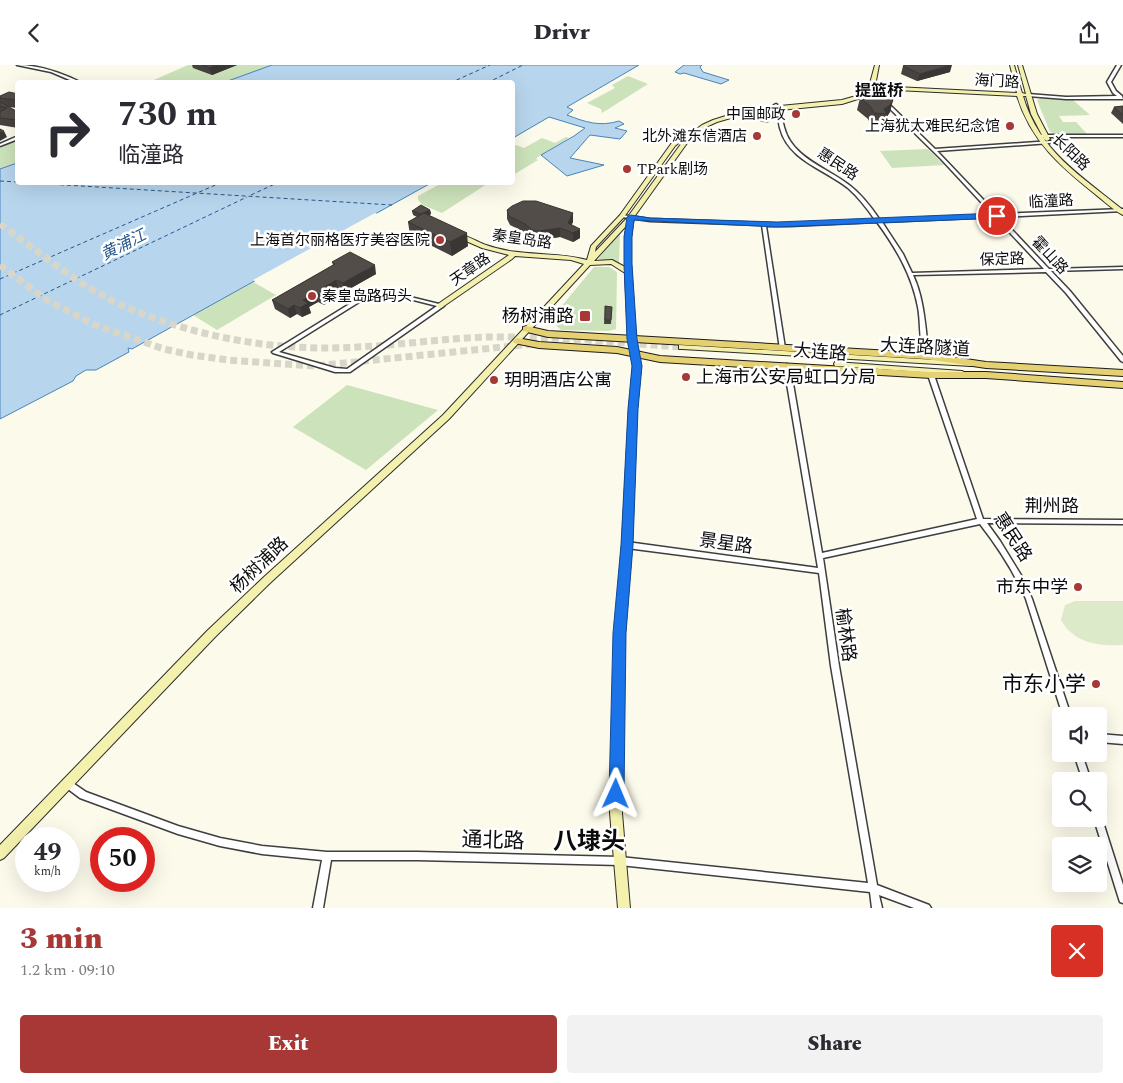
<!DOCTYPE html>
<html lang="en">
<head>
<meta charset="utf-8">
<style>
	body { margin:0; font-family:Spectral,"Noto Sans SC",serif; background:#f2f2f3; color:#2b2b33; height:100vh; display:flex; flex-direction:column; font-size:19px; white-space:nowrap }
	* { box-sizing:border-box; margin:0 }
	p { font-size:16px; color:#7c7c81 }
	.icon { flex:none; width:28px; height:28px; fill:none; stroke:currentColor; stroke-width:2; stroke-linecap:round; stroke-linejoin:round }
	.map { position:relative; height:843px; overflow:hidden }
	.panel { display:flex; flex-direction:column; background:#fff; flex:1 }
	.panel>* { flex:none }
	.hud { position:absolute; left:15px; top:15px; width:500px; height:105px; border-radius:5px; box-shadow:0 5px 20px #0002; background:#fff; color:#2b2b33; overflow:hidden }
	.buttons { position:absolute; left:1052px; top:642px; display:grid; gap:10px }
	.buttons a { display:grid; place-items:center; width:55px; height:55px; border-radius:5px; background:#fff; box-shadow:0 5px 20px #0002; font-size:25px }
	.speed { position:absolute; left:15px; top:762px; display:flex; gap:10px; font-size:25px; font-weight:700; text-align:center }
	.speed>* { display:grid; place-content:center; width:65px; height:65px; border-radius:50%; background:#fff; box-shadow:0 5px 20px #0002; line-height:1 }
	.speed small { font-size:12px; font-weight:400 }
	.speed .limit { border:8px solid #d22; background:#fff; color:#111 }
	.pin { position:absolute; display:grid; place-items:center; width:42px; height:42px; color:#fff; margin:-21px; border:2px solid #fff; border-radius:50%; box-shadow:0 1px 5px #0007 }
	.me { position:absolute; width:55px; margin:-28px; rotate:1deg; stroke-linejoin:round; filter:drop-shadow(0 0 4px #0008) }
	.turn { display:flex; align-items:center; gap:18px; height:105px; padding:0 20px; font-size:22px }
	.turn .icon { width:65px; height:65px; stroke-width:2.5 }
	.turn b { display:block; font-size:35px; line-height:42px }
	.round { display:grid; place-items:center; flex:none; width:52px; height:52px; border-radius:5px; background:#f2f2f3 }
	.headline { display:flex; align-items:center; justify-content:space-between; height:85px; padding:0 20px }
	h1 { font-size:30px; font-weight:800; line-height:38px; color:#a73836 }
	.button { display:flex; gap:10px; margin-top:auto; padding:10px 20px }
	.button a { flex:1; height:58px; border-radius:5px; background:#a73836; color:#fff; font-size:20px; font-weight:800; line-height:58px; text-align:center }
	.button a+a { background:#f2f2f3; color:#2b2b33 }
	header { display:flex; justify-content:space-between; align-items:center; height:65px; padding:0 20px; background:#fff; font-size:22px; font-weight:800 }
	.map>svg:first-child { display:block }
	.green { fill:#cce2ba }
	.pitch { fill:#ddeaca }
	.water { fill:#b7d5ed; stroke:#4885ba }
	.pier { fill:#fcfaeb }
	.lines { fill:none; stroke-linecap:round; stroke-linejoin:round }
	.ferry { stroke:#26588b; stroke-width:1; stroke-dasharray:4 3; stroke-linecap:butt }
	.secondary-tunnel { stroke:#d8d6c9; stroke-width:7; stroke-dasharray:7 4; stroke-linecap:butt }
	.street-casing { stroke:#3e3e3e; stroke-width:3 }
	.secondary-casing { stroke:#2d2d2d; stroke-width:2 }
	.primary-casing { stroke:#1c1c1c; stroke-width:2 }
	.street { fill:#fff; fill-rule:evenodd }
	.secondary { fill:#f4f1af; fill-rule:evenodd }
	.primary { fill:#e6d172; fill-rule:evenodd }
	.wall { fill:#47423f }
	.shaded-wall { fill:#393633 }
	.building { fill:#524d49; stroke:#393633 }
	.route { fill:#1a73e8; stroke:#114b97 }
	.poi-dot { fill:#a73836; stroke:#fff; stroke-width:2 }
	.labels { text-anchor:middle; stroke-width:5; stroke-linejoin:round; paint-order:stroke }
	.far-street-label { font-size:15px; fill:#0b0b0b; stroke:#fff }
	.far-poi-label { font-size:15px; fill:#0b0b0b; stroke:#fff; text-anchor:end }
	.far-quarter-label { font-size:16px; font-weight:bold; fill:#0b0b0b; stroke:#fff }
	.far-water-label { font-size:16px; font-style:italic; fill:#26588b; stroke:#fff }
	.poi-label { font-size:18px; fill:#0b0b0b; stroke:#fff; text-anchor:end }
	.street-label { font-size:18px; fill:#0b0b0b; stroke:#fff }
	.near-poi-label { font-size:21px; fill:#0b0b0b; stroke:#fff; text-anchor:end }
	.near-street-label { font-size:21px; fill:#0b0b0b; stroke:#fff }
	.near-quarter-label { font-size:24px; font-weight:bold; fill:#0b0b0b; stroke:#fff }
</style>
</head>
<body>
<header><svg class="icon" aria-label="back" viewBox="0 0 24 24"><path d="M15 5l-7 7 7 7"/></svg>Drivr<svg class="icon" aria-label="share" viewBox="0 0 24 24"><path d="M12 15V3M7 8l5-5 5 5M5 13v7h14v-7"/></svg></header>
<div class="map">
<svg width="1123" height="843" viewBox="0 0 1123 843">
	<rect width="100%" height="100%" fill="#fcfaeb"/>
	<!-- green -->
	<path class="green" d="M188,0H272L225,17L147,18Z
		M628,11L648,19L602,48L601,44L587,38L615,23L612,20Z
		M1042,33L1073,35L1090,50L1059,51L1063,57H1076L1088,70H1060L1050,67L1037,35Z
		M566,72L569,73L538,92L536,94L538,95L513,110V82L516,80L524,83L542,73L555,78Z
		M17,74V98L0,104V83Z
		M928,84L944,100L892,103L880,86Z
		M442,118H492L487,119L442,148L423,140L418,135V131Z
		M620,168L619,198L598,194Z
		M594,202H609L617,207L616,264L609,266L561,265L550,255Z
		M253,217L276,230L217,265L193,250Z
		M347,320L438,345L366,405L293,362Z"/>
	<!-- pitch -->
	<path class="pitch" d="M1075,536H1123V580C1098,581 1075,579 1061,555L1065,540Z"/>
	<!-- water -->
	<path class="water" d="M272,0H639L567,42L573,45L567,50C585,57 600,62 619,56L624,59L615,63L627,66L620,74L590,70L570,93L604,100L567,111L541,90L574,71L585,63L549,52L513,73L512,18L225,17Z
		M684,0H702L700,2L703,7L729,15L721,19L684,8L680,9L675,7Z
		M17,98L18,118H431L132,284L128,283L129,287L96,305H86L76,311L73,316L0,354V104Z"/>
	<!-- pier -->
	<path class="pier" d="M375,148L378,149L257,217L253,215Z"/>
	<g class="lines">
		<!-- ferry -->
		<path class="ferry" d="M450,18L490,0
			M487,18L523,0
			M0,116L18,117
			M32,118L392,140
			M251,130L277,118
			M0,214L220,118
			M0,250L247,132"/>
		<!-- secondary-tunnel -->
		<path class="secondary-tunnel" d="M0,159C41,188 79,222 126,242C198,273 279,287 358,282C402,280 446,273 490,272C554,271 618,278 682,282
			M0,200L45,234L95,260L164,284L192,290L228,295L315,301L533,279"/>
		<!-- street casing -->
		<g class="street-casing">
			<path id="street" d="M17,0C40,0 62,8 82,18H77L51,7Z
				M1117,0H1121L1111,17L1116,26L1122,31L1123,34H1066L1028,31L1026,30L1028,29L1066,32L1117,31L1113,28L1107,17Z
				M865,24H867L885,35L935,84L1051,76L1052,77L1050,78L937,86L997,149L1123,144V146L1000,152L1049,204L1123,202V204L1051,206L1070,226L1123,291V297L1121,296L1066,228L1046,207L913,210C925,236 925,264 929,291L926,293L924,292C919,276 921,258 918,242C912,210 896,183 877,157L790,161H766L785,283L782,285L780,284L762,160L650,156L622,152L620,151L622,150L650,154L790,159L875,155C867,143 858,132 848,123C824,104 788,95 780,63C778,56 779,50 778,43L774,40L776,39L782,43C782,49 782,56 784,62C792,93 826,102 849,120C861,129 871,142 880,155L993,150L941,94L883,37L865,26ZM995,152L1044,204L912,208L903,189L882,157Z
				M1041,70H1123V72H1041Z
				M18,71V74L0,81V79Z
				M386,226L443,240L444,241L350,307H335L273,288L272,287L369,227ZM386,228L437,241L347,304L335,303L279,287L372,229Z
				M787,299L790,301L822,488L977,454L928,310L931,308L934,310L983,454L1123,455V459L987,458L1000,476L1024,515L1032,534L1071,651H1063L1026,534C1014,507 998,482 980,459L823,493L839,601L877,820L929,840L931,843H914L879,830L882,843H872L870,827L620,800L417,795H331L323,843H313L322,795L262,789L220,781L178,769L80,733L64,721L63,718L64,715L67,714L86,727L178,761L220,773L262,781L327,787H417L620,792L868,818L831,601L819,508L627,483L625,482L624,480L625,478L627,477L818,503L784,301Z
				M1099,669L1123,671V679L1099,677Z
				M1074,689H1082L1091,716H1083Z
				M1099,750L1101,751L1102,754L1123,820V838L1120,837L1119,834L1094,754H1099Z"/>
		</g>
		<!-- secondary casing -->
		<g class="secondary-casing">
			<path id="secondary" d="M875,0H879L875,21L1017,28L1010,0H1014L1022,28L1026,29L1018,0H1022L1037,49L1050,74L1047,76L1044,74L1031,49L1026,31H1023C1039,86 1081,111 1123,145V150C1113,145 1104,136 1095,129C1060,101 1031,76 1017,31L876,24L877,25L874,29L842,39L748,48L717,57L706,62L690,74L634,152L631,172V199L636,274L641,301L637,344L632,480L625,568L622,748L630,843H618L610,748L615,568L622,480L629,344L633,301L628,274L625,208L611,199L590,200L449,354L270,518L215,572L4,793L0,795V780L207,566L264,512L443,350L584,199L571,195L515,191L512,194L441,243H438V239L509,190L482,183L457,172V170C467,169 477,177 486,180C519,192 554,186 587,195L591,181L620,150L671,79L687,65L692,66L675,81L624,152L596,182L595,187L627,153L686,72L702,60L713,55L748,44L842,35L870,27L871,25L869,22ZM627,160L625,172V202L612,195L594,196Z
				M679,280L971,297L975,299L971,301L682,284H679Z
				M835,297L962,306L966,308L962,310L838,301H835L834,299Z"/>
		</g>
		<!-- primary casing -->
		<g class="primary-casing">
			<path id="primary" d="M526,261L548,266L926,288L986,297L1123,305V311L986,303L926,294L548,272L523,266V262Z
				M517,273L539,277L617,282L660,291L931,307H986L1123,317V323L986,313H931L660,297L617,288L539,283L514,278L513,276Z"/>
		</g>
		<!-- street -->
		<use href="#street" class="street"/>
		<!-- secondary -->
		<use href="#secondary" class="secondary"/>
		<!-- primary -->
		<use href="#primary" class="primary"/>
	</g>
	<!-- wall -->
	<path class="wall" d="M192,0H237L212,10L193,3Z
		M903,1L950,7L917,16L901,9Z
		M18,29V43L8,42L18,47V63L0,60V31Z
		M860,33L893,35L890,47L886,53L883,61H871L868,54L857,45Z
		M1123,41V59L1111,48L1114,42Z
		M772,51L768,58L759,56V54Z
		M430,145L431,149L429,150L468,181L452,191L410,170L408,157L417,152L413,150L412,146Z
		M507,145L573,148V157L571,160L580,173L573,177L560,172L539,175L533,174L526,168L510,160L507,154Z
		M332,197L376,209L344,227L338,224L330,229L331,235L324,240L318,237L309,242L311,248L302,252L297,249L290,253L275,244L272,235L333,200Z
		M605,241L612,242L611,259H604Z"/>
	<!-- shaded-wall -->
	<path class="shaded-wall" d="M216,0H237L212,10L209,3Z
		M950,0H952L950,7L917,16L920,9Z
		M893,35L890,47L886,53L887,49L884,44Z
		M4,66L7,72L0,76V68Z
		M430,145L431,149L422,154L421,150Z
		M573,148V157L568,167V158Z
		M560,163V172L539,175V166Z
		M580,164V173L573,177V168Z
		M467,168L468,181L452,191L450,177Z
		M375,200L376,209L344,227L343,218Z
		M336,215L338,224L330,229L331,235L324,240L322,231L323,223Z
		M316,228L318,237L309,242L311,248L302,252L300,243L303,235Z
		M294,240L297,249L290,253L288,244Z"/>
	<!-- building -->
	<path class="building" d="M203,0H216L209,3Z
		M905,0H950L920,9L903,1Z
		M9,27L18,29V35L0,33V31Z
		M860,33H892L893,35L889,41L884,44L887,49L874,48L871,42Z
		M0,37L18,47V55L0,53V47L7,43L0,41Z
		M1123,41V50L1114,42Z
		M764,47L773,49L768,55L759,54Z
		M0,64L4,66L0,68Z
		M523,136H536L573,148L568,158L580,164L573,168L560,163L539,166L532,165L525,159L509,151L507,145L512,141Z
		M421,140L430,145L421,149L412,146Z
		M424,148L467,168L450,177L408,157Z
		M350,187L375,200L343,218L336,215L323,223L329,226L322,231L316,228L303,235L308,238L300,243L294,240L288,244L272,235L335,199L332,197Z
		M605,241L612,242L611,255H605Z"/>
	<!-- route -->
	<path class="route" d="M997,148L1000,149V153L777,162L634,155L632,172V199L637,274L642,301L638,344L633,480L626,568L624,729L622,734L616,736L611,734L609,729L613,568L621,480L628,344L632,301L627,274L624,199V172L627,152L631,150L650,153L777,157Z"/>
	<!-- markers -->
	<g class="poi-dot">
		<circle cx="796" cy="49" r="5"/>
		<circle cx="1010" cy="61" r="5"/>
		<circle cx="757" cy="71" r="5"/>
		<circle cx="627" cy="104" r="5"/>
		<circle cx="440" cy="175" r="5"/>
		<circle cx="312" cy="231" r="5"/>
		<rect x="579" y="245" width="12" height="12" rx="2.5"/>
		<circle cx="686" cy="312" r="5"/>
		<circle cx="494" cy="315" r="5"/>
		<circle cx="1078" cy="522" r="5"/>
		<circle cx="1096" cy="619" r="5"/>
	</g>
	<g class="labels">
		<!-- far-street labels -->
		<g class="far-street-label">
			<text transform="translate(997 16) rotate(3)" y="5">海门路</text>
			<text transform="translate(1071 87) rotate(44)" y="5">长阳路</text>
			<text transform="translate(838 99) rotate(34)" y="5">惠民路</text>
			<text transform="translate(1051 136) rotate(-3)" y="5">临潼路</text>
			<text transform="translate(522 174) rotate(8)" y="5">秦皇岛路</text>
			<text transform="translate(1050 190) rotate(47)" y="5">霍山路</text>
			<text transform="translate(1002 194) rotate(-2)" y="5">保定路</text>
			<text transform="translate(470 204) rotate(-35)" y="5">天章路</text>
		</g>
		<!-- far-poi labels -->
		<g class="far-poi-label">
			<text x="786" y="54">中国邮政</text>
			<text x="1000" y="66">上海犹太难民纪念馆</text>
			<text x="747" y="76">北外滩东信酒店</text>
			<text x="637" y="109" text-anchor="start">TPark剧场</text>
			<text x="430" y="180">上海首尔丽格医疗美容医院</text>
			<text x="322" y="236" text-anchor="start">秦皇岛路码头</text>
		</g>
		<!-- far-quarter labels -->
		<g class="far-quarter-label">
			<text x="879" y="31">提篮桥</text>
		</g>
		<!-- far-water labels -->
		<g class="far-water-label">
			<text transform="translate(123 179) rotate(-27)" y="6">黄浦江</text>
		</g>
		<!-- poi labels -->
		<g class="poi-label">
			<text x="574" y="257">杨树浦路</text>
			<text x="696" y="318" text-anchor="start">上海市公安局虹口分局</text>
			<text x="504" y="321" text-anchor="start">玥明酒店公寓</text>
			<text x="1068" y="528">市东中学</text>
		</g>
		<!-- street labels -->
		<g class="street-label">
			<text transform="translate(925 282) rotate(3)" y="6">大连路隧道</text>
			<text transform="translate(820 287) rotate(4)" y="6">大连路</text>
			<text x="1052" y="447">荆州路</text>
			<text transform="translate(1013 472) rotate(57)" y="6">惠民路</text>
			<text transform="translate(726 478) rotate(8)" y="6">景星路</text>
			<text transform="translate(259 500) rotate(-44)" y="6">杨树浦路</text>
			<text transform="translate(846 570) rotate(82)" y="6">榆林路</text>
		</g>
		<!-- near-poi labels -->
		<g class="near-poi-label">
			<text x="1086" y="626">市东小学</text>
		</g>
		<!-- near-street labels -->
		<g class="near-street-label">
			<text transform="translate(493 775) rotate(2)" y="7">通北路</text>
		</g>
		<!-- near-quarter labels -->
		<g class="near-quarter-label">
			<text x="589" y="784">八埭头</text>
		</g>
	</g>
</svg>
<div class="buttons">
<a><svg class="icon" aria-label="sound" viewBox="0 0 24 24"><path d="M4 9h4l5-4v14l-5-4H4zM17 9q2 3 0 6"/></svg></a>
<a><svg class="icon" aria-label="search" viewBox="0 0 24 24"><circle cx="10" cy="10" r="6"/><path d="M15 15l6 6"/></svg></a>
<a><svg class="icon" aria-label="layers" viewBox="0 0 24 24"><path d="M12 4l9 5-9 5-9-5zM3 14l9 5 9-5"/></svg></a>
</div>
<div class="speed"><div>49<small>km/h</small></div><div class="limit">50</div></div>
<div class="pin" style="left:997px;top:151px;background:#d93025"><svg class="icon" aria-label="arrive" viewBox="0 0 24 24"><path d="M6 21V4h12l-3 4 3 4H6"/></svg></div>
<svg class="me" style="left:616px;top:729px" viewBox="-20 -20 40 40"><path d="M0-17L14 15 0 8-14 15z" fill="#1a73e8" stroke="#fff" stroke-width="4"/></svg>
<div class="hud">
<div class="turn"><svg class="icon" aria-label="right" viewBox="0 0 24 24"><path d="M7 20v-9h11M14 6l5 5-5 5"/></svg><div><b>730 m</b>临潼路</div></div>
</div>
</div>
<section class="panel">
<div class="headline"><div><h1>3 min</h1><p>1.2 km · 09:10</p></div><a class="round" style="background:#d93025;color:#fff"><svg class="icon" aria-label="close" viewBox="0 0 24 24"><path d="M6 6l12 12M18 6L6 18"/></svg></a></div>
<div class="button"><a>Exit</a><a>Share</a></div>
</section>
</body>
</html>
